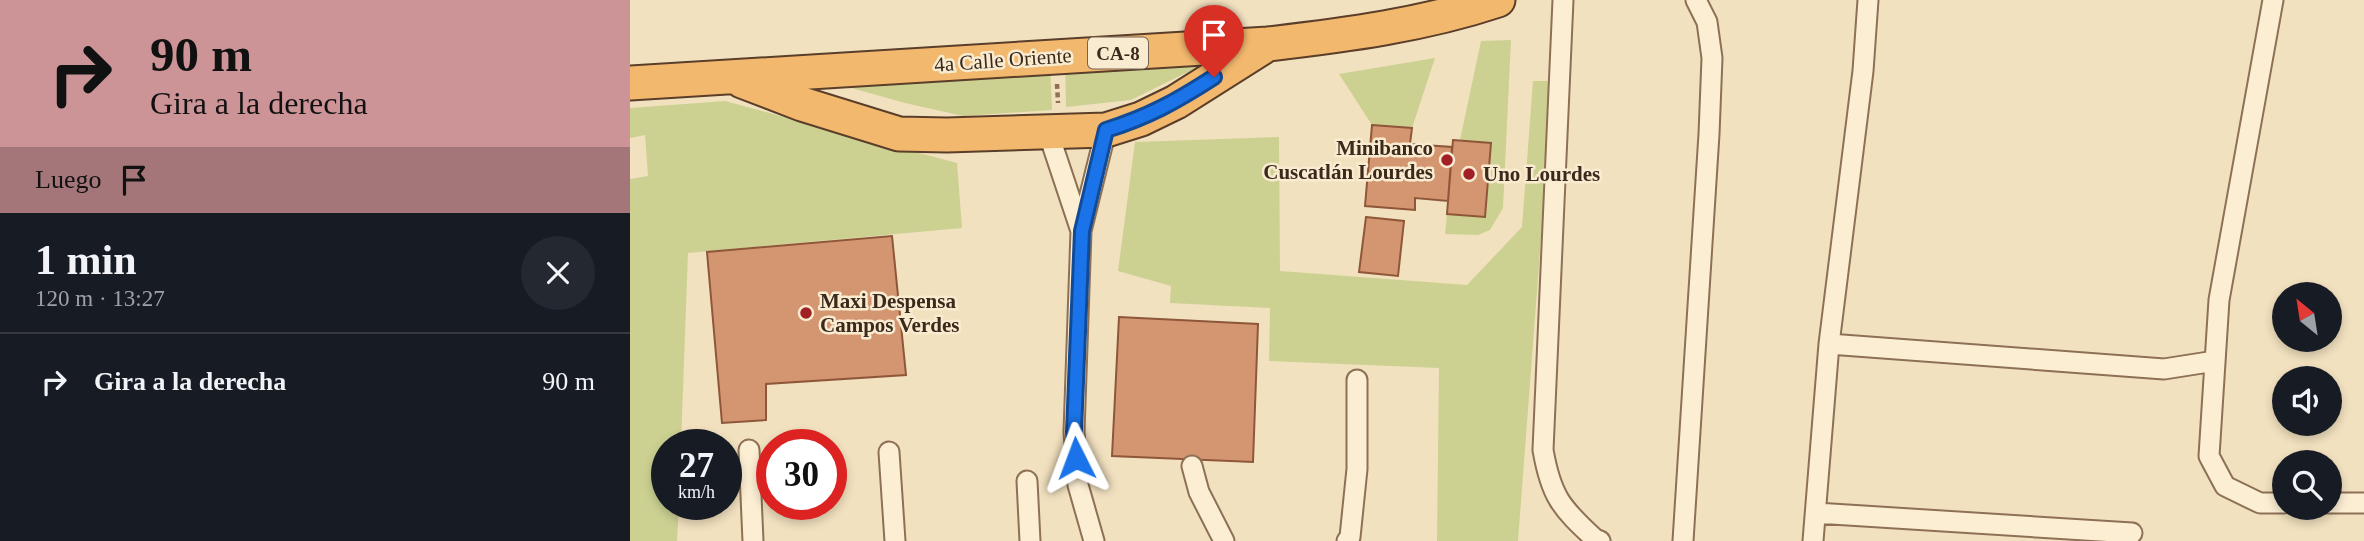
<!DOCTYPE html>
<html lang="es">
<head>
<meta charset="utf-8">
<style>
	body { margin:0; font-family:"Times New Roman",serif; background:#242831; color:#f1f3f6; height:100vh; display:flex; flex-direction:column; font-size:26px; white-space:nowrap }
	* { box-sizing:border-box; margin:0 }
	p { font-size:23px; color:#9ea1a6 }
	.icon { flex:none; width:38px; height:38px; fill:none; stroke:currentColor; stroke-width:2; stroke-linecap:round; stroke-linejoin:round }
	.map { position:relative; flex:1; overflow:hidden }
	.panel { display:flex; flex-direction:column; background:#171b24; width:630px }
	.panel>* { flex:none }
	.hud { background:#cd9498; color:#111; overflow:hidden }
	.needle { width:46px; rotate:330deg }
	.controls { position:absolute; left:1642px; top:282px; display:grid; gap:14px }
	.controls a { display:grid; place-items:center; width:70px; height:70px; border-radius:50%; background:#171b24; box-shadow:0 4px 10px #0003; font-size:35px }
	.speed { position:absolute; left:21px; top:429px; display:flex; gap:14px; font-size:35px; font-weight:700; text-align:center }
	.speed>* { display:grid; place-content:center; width:91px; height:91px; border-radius:50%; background:#171b24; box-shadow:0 4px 10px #0003; line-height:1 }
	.speed small { font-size:18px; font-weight:400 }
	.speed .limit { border:10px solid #d22; background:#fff; color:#111 }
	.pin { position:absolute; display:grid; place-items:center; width:60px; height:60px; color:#fff; margin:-72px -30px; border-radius:50% 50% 50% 0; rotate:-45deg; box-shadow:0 0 7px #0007 }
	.pin .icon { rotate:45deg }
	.me { position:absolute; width:77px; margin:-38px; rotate:357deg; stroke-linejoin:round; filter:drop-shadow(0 0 5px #0008) }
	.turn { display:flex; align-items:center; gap:24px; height:147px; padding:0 35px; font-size:32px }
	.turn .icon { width:91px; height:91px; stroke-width:2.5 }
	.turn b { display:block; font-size:49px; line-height:60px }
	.then { display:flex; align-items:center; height:66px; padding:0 35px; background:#0003; gap:14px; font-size:26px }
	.round { display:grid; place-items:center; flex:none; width:74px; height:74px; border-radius:37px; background:#242831 }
	.overview { display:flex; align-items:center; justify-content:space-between; height:119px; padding:0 35px }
	h1 { font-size:42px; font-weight:700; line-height:52px }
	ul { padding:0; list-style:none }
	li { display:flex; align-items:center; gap:21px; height:98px; padding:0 35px; border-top:2px solid #363941 }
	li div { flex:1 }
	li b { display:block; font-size:26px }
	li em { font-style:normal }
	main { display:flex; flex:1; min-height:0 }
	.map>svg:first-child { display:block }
	.green { fill:#ccd192 }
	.building { fill:#d49671; stroke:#8e5739; stroke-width:2 }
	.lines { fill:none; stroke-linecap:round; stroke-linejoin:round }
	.minor-casing { stroke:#8d7056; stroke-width:23 }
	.trunk-casing { stroke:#5a3e2a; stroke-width:37 }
	.path { stroke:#8d7056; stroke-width:4.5; stroke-dasharray:5 3.5; stroke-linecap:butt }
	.minor { stroke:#fceed3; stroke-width:19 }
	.trunk { stroke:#f2b86d; stroke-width:33 }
	.route-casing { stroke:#114b97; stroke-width:18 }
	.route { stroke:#1a73e8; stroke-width:12 }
	.poi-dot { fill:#a12026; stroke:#f9ebd0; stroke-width:2.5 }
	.labels { text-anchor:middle; stroke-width:5; stroke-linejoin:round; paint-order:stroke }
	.shield { fill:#f9ebd0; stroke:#746352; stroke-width:2 }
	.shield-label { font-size:19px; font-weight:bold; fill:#3b291c }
	.street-label { font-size:21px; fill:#3b291c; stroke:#f9ebd0 }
	.poi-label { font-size:21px; font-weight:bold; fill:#3b291c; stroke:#f9ebd0; text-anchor:start }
</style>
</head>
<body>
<main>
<section class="panel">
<div class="hud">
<div class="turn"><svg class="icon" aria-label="right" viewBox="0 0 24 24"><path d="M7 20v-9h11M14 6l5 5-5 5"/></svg><div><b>90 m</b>Gira a la derecha</div></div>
<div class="then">Luego<svg class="icon" aria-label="arrive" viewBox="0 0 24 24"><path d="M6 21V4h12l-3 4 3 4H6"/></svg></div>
</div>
<div class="overview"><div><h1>1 min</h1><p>120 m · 13:27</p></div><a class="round"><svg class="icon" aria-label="close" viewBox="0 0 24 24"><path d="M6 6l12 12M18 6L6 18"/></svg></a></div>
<ul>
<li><svg class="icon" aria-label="right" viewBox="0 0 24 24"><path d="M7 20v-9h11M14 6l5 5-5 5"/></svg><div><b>Gira a la derecha</b></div><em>90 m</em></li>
</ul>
</section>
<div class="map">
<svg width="1734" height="541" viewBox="0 0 1734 541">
	<rect width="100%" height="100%" fill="#f2e1bf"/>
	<!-- green -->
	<path class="green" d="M881,40L873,208L860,230L848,235L815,234L817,214L855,217L861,143L830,140L851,41Z
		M602,43L566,68L501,100L436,107L435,60Z
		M805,58L782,128L742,125L709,74Z
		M420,61L422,110L333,116L275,103L218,87L188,74Z
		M903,81H923L888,541H807L809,368L639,361L640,308L540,303L541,286L488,271L505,142L649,137L650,271L837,285L892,227Z
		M95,101L327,163L332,228L58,253L51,444H37V504H49L47,541H0V179L18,176L15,135L0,138V108Z"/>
	<!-- building -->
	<path class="building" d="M742,125L782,128L780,144L822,147L818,201L785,198V210L735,206Z
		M823,140L861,143L855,217L817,214Z
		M736,217L774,221L768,276L729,272Z
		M262,236L276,375L136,384V420L92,423L77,252Z
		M489,317L628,324L623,462L482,456Z"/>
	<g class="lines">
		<!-- minor casing -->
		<g class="minor-casing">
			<path id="minor" d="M933,0L913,450C921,496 931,508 965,539L970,541
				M1643,0L1589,300L1579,456L1595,486L1630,503H1654
				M418,132L451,231
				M1199,344L1534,369L1585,361
				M119,450L123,541
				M259,452L265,541
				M562,466L569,492L594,541
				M397,481L400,541
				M1699,503H1734
				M1186,513L1502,533
				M464,541L448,485L444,432L451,231L476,130
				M717,541L720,537L727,469V380
				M1053,541L1079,134L1082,58L1077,22L1066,0
				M1183,541L1199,344L1233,71L1238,0"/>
		</g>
		<!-- trunk casing -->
		<g class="trunk-casing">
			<path id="trunk" d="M112,81L172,104L269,134L317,135L476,130L511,119L546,102L633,47
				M0,83L638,44C716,35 793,25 868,0"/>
		</g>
		<!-- path -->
		<path class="path" d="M427,84L428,103"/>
		<!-- minor -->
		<use href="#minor" class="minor"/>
		<!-- trunk -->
		<use href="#trunk" class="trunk"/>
	</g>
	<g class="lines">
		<!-- route casing -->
		<g class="route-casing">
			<path id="route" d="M446,458L444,432L452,231L476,130C518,117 547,101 584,77"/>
		</g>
		<!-- route -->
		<use href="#route" class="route"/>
	</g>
	<!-- markers -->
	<g class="poi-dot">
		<circle cx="817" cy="160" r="7"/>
		<circle cx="839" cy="174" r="7"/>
		<circle cx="176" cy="313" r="7"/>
	</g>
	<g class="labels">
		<!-- shield labels -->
		<rect class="shield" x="458" y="37.5" width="60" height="31" rx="5"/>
		<g class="shield-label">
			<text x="488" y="60">CA-8</text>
		</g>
		<!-- street labels -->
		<g class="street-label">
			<text transform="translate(373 60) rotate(-4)" y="7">4a Calle Oriente</text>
		</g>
		<!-- poi labels -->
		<g class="poi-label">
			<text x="803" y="155" text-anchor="end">Minibanco<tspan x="803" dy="24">Cuscatlán Lourdes</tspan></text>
			<text x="853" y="181">Uno Lourdes</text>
			<text x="190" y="308">Maxi Despensa<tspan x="190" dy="24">Campos Verdes</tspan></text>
		</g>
	</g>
</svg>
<div class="controls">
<a><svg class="needle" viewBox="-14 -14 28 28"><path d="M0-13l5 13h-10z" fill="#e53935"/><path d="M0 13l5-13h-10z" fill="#9ea1a6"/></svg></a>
<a><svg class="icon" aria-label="sound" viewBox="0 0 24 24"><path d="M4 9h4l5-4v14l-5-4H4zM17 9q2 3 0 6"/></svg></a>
<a><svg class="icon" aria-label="search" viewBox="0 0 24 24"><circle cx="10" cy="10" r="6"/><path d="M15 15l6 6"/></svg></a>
</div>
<div class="speed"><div>27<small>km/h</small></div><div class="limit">30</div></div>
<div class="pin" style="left:584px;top:77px;background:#d93025"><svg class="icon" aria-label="arrive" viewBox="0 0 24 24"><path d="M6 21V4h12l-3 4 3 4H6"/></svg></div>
<svg class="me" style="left:446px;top:458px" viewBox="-20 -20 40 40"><path d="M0-17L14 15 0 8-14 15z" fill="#1a73e8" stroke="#fff" stroke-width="4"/></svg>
</div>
</main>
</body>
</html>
